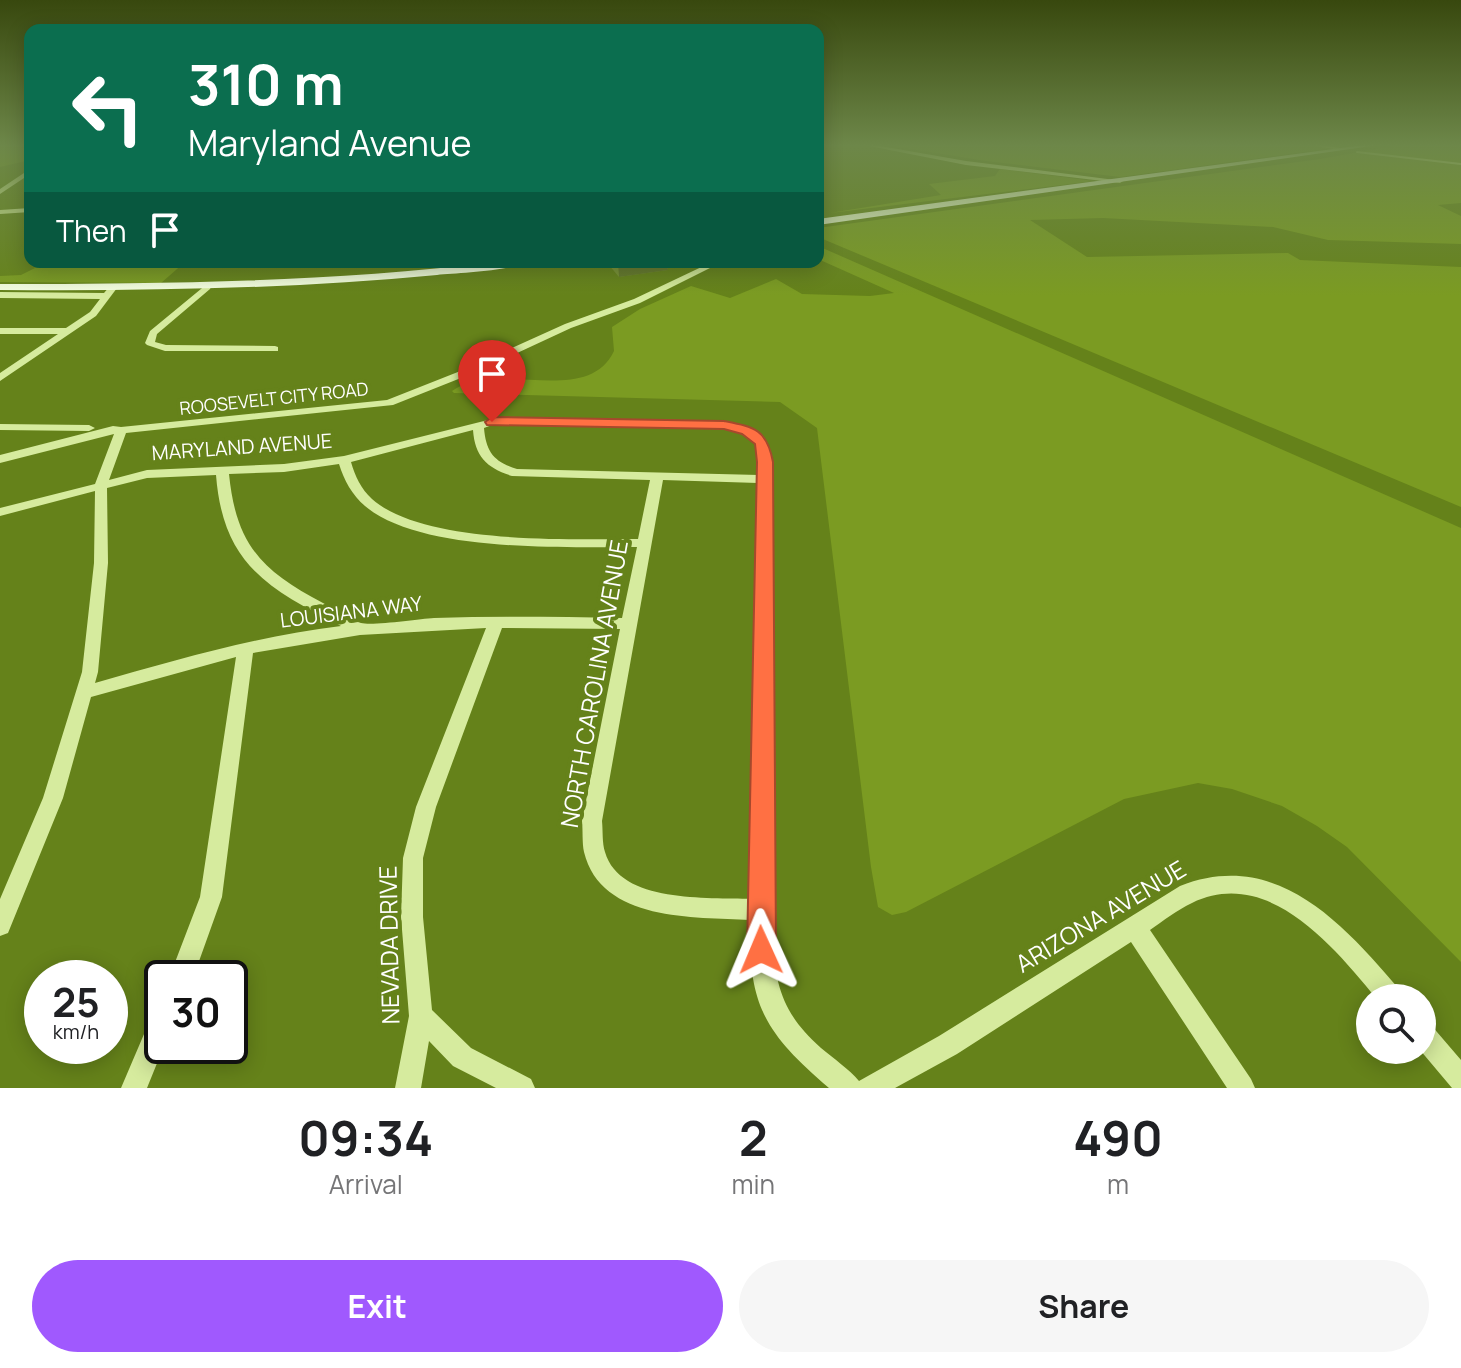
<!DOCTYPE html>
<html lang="en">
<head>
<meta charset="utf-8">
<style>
	body { margin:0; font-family:Manrope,sans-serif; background:#f6f6f6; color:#202124; height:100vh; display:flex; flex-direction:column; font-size:30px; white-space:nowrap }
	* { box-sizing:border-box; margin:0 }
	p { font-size:26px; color:#757577 }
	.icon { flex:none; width:44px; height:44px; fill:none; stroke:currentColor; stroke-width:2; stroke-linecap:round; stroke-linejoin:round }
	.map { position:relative; height:1088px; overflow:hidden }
	.details { display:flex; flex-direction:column; background:#fff; flex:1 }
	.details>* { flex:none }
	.hud { position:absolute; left:24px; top:24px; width:800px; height:244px; border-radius:16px; box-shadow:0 4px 20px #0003; background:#0b6e4f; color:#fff; overflow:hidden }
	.tools { position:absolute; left:1356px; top:984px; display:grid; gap:16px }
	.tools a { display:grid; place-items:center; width:80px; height:80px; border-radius:50%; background:#fff; box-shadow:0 4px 20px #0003; font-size:40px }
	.speed { position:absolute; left:24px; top:960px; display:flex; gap:16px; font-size:40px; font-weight:700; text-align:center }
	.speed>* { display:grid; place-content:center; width:104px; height:104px; border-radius:50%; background:#fff; box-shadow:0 4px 20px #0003; line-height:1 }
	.speed small { font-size:20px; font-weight:400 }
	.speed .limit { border:4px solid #111; border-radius:12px; background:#fff; color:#111 }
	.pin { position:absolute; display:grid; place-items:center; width:68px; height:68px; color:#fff; margin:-82px -34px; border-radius:50% 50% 50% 0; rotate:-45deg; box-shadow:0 0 8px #0007 }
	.pin .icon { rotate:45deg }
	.me { position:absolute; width:88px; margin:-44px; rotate:359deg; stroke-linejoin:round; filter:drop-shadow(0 0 6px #0008) }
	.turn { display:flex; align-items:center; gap:28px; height:168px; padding:0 32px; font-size:36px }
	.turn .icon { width:104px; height:104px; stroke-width:2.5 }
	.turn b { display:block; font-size:56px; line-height:68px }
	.then { display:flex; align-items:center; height:76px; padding:0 32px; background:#0003; gap:16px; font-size:30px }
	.eta { display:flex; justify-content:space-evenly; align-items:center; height:136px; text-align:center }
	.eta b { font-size:48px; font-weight:700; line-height:56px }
	.primary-button { display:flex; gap:16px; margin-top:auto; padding:16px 32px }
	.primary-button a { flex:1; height:92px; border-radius:48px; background:#a059fe; color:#fff; font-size:32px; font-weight:700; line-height:92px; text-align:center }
	.primary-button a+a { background:#f6f6f6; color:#202124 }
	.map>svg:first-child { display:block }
	.green { fill:#7b9b22 }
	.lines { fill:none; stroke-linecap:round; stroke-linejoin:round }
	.stream { stroke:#d6ed91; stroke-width:2 }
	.minor { fill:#d6eb9e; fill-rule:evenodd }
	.major { fill:#f5ffe2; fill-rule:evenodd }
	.wall { fill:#799235 }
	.shaded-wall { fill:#63772b }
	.route { fill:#ff7043; stroke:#a6492c; stroke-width:2 }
	.labels { text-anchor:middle; stroke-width:8; stroke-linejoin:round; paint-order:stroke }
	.far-street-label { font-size:18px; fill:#fff; stroke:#65821a }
	.street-label { font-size:20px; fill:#fff; stroke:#65821a }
	.near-street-label { font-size:24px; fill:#fff; stroke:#65821a }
</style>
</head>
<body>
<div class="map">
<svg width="1461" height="1088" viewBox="0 0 1461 1088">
	<rect width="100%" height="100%" fill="#65821a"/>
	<!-- green -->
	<path class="green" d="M0,144H30V160L0,167Z
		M880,144H1362L1120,177L986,161Z
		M1404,144H1461V203L1438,205L1461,216V244L1328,240L1273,227L1103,218L1030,220L1087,257L1288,253L1300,260L1461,267V507L818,237V228L1320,159Z
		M1000,169L1094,181L830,213L941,195L929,184L995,176Z
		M818,246L1461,528V962L1347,847L1317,826L1282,806L1232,789L1198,783L1124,799L906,912L892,915L878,907L871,867L817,428L780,402L454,393L452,391C496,359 587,408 614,351L612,327L640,309L691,286L730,298L776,279L802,294L870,296L894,293L818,259Z
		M47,262H185L161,283L0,282V276L21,275Z"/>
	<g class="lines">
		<!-- stream -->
		<path class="stream" d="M1308,144L1341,149
			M1357,152L1461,164"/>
		<!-- minor -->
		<path class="minor" d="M859,144H869L966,161L1123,181L1120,183L966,165Z
			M30,169V174L0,194V189Z
			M30,208V212L0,214V210Z
			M712,262H722L640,303L571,328L476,372L393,405L126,433L109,480L147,470L284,464L344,456L492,419L722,422C746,425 766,431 771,457L772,938C776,988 783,1014 821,1048C834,1059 849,1069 859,1081L939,1036L1180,886C1277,848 1343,924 1400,990L1404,998H1376C1334,947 1268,866 1192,903C1177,910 1163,921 1150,930L1251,1079L1255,1088H1227L1131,942L957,1054L895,1088H829C765,1033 748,1006 750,920C695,917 601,922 584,852C582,843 583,831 582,821L620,629L502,628L436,807L423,858V917L432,1010L471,1048L531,1079L535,1088H496L453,1066L429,1041L421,1088H395L409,1016L401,917L403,858L416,807L486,628L360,635L253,653L222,897L193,978H169L200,897L236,657L91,697L63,798L8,933L0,936V899L43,798L82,672L94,563L95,491L0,516V508L95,484L114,434L0,463V455L113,426L121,427L387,400L468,368L565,324L634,299ZM492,425L730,429C758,436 759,449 759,475L517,469C494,462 486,452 484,428ZM473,430C475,457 487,468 512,476L650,480L638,539C571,539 424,545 372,499C361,489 355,476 351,462ZM339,464C344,480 352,495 365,506C421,553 565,547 637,547L622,618C559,617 497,616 434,618C418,619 373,626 361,623C349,620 335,609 323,603C262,571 236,545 229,474L284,472ZM216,475C223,564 267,588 341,626C257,636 176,660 95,683L98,672L108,563L107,488L147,478ZM663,480L758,483L751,899C708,897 620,904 605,852C602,843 603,831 602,821Z
			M207,284L211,287L210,289L157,334L155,342L166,345L275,346L278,347V351H165L147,345L145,343L150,331Z
			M110,286L117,288L96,316L0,381V373L58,334H0V328H66L90,312L100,299L0,298V292L104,293Z
			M0,424L89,425L95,428L89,431L0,430Z
			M162,1010V1046H164L147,1088H121L153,1013Z
			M1422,1022L1431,1025L1461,1060V1088H1452L1420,1050H1422Z"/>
		<!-- major -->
		<path class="major" d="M1370,144H1385L818,225V219Z
			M496,262H526C512,271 457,273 437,275C292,289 146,291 0,290V284C166,284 331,282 496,262Z"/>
	</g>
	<!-- wall -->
	<path class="wall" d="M608,262H667L668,270L619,277L609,265Z"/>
	<!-- shaded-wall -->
	<path class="shaded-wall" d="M618,262H667L668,270L619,277Z"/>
	<!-- sky -->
	<linearGradient id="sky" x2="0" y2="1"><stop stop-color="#38480e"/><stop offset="0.49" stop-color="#6d8749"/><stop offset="1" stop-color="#6d8749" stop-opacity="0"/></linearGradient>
	<rect width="1461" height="296" fill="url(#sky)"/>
	<!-- route -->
	<path class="route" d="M492,417L724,421C754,427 767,429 773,462L776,950L772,960L761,964L751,960L747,950L757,462L755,444L742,434L724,429L487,425L485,422Z"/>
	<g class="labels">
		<!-- far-street labels -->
		<g class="far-street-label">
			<text transform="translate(274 399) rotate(-6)" y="6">ROOSEVELT CITY ROAD</text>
		</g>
		<!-- street labels -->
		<g class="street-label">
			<text transform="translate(242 447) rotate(-4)" y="7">MARYLAND AVENUE</text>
			<text transform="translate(351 612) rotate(-7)" y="7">LOUISIANA WAY</text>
		</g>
		<!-- near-street labels -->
		<g class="near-street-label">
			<text transform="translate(595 684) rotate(-80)" y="8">NORTH CAROLINA AVENUE</text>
			<text transform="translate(1101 917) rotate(-31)" y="8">ARIZONA AVENUE</text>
			<text transform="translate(390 945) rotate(-91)" y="8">NEVADA DRIVE</text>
		</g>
	</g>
</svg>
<div class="tools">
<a><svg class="icon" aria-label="search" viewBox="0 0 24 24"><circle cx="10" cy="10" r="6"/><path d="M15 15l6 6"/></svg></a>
</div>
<div class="speed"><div>25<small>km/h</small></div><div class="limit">30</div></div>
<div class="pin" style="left:492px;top:422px;background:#d93025"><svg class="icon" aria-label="arrive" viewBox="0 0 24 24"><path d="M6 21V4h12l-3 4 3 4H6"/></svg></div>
<svg class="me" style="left:761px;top:950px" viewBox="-20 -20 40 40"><path d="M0-17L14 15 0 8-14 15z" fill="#ff7043" stroke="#fff" stroke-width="4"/></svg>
<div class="hud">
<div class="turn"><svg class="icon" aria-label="left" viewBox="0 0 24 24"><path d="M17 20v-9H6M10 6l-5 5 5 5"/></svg><div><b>310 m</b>Maryland Avenue</div></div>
<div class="then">Then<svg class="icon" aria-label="arrive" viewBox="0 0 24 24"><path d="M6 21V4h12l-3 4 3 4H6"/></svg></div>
</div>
</div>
<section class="details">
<div class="eta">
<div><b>09:34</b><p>Arrival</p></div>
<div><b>2</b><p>min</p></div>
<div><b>490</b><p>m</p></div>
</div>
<div class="primary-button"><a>Exit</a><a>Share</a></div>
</section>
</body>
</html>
